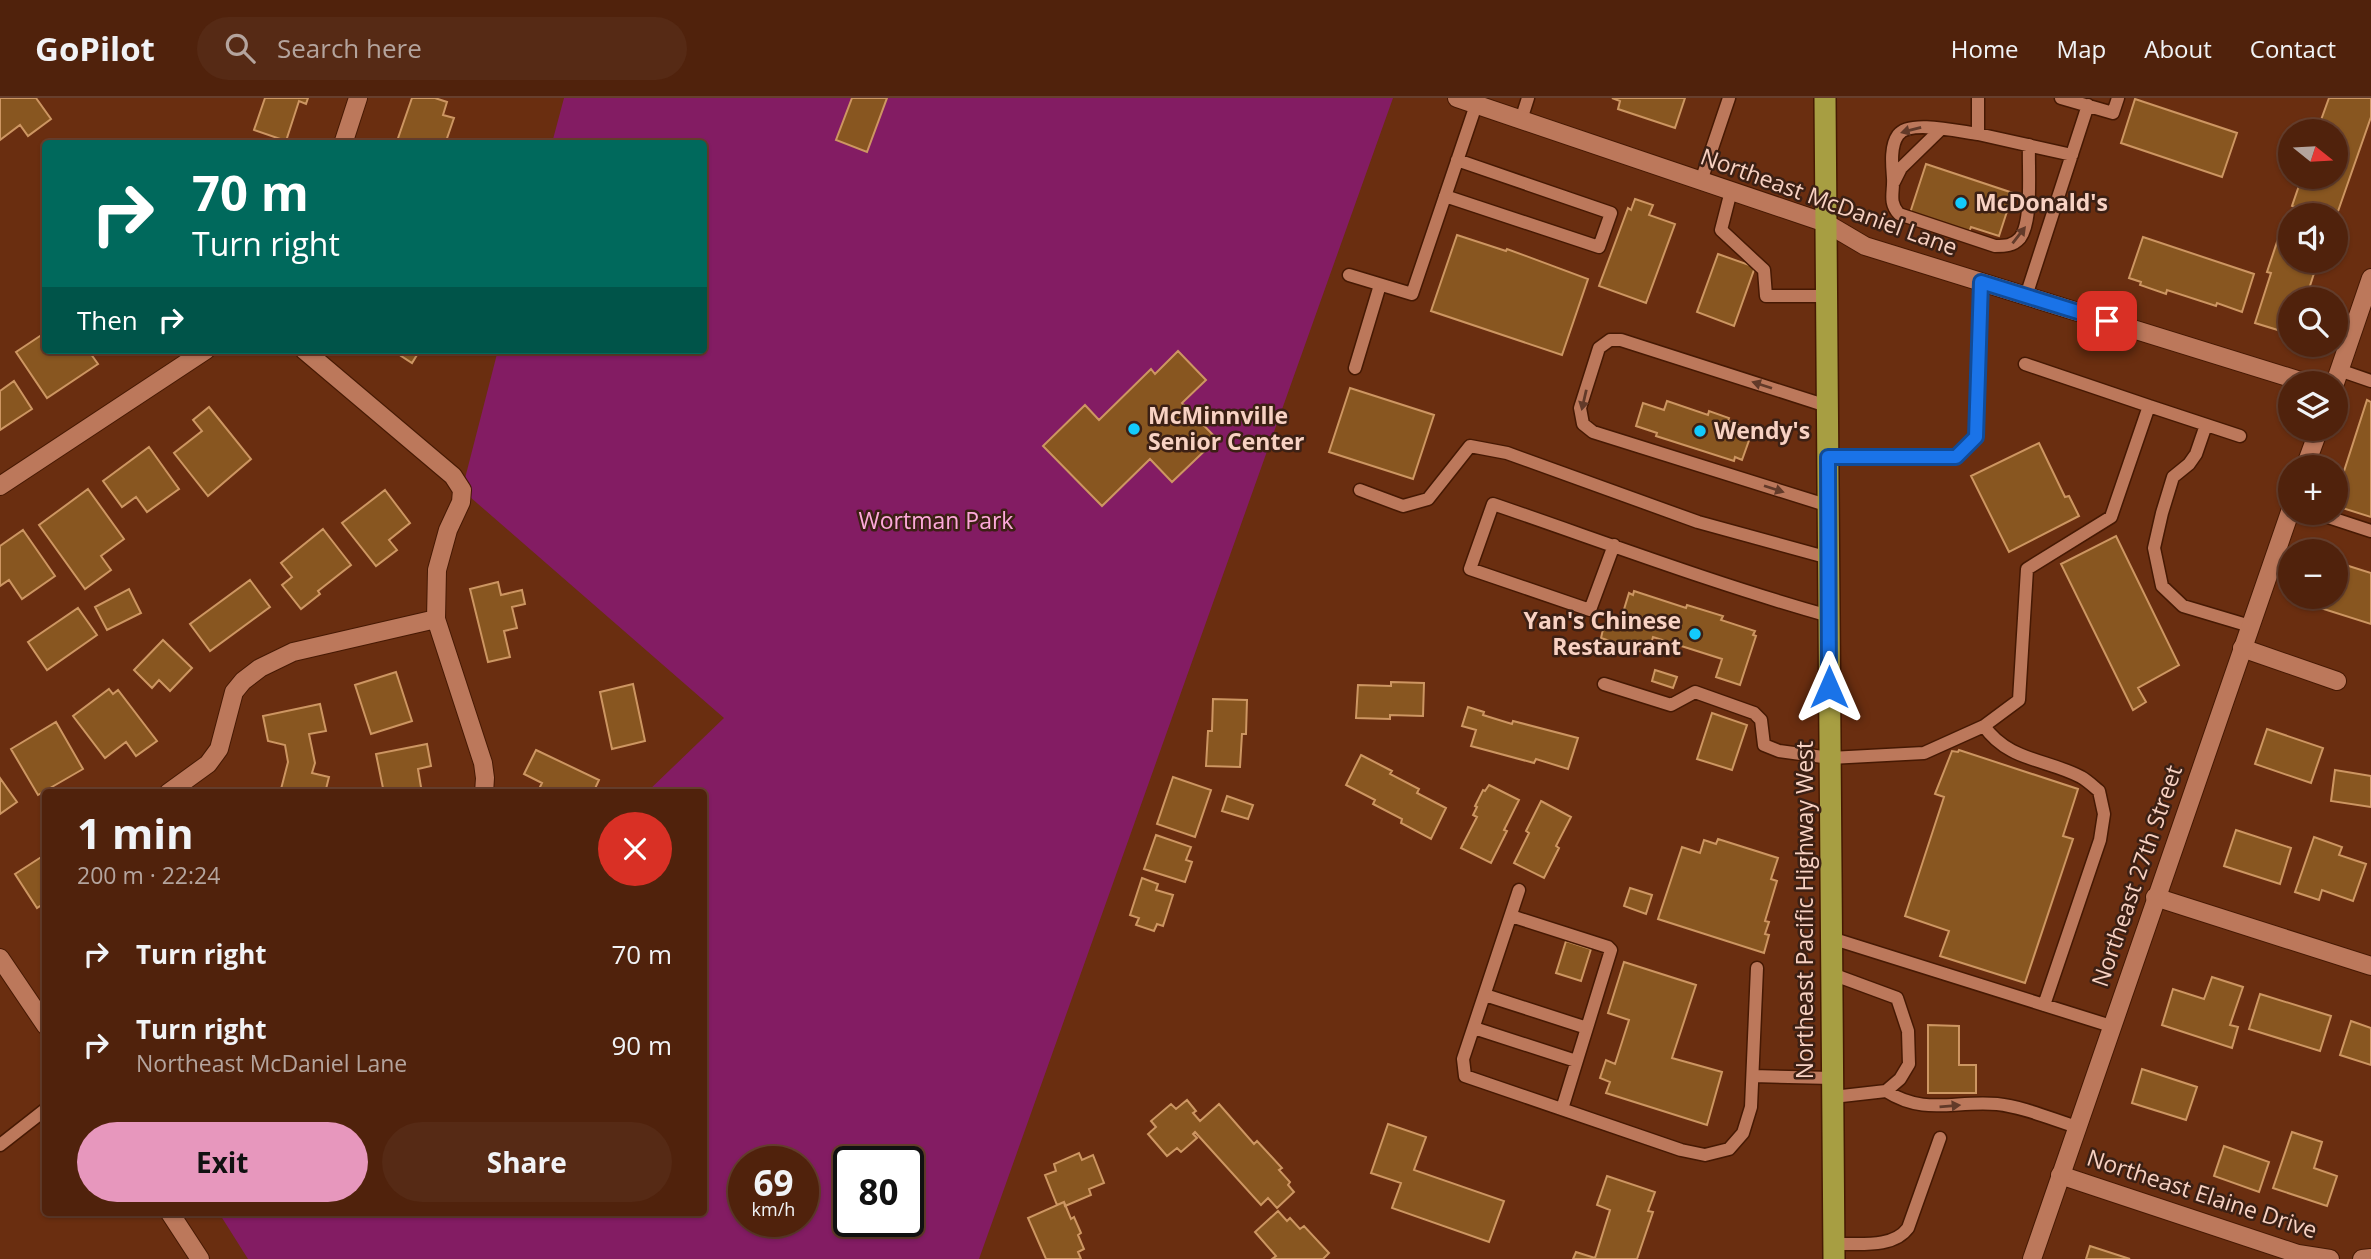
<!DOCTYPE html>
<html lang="en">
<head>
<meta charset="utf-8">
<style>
	body { margin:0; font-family:"Open Sans",sans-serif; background:#562a15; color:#f1f3f6; height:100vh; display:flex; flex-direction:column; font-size:26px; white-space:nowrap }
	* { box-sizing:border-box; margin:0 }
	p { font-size:23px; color:#b4a49d }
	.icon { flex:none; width:38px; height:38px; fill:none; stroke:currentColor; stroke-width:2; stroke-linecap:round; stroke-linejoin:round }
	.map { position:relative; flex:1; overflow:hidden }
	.side { position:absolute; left:42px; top:691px; width:665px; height:427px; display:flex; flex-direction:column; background:#50220c; border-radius:7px; box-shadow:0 2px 5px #0004,0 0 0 2px #673f2d }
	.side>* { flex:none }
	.banner { position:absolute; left:42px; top:42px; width:665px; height:214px; border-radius:7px; box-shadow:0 2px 5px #0004,0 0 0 2px #673f2d; background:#00695c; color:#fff; overflow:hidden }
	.needle { width:46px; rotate:108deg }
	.tools { position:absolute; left:2278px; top:21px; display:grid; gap:14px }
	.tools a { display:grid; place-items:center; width:70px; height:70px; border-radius:50%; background:#50220c; box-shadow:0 2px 5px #0004,0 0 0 2px #673f2d; font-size:35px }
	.speed { position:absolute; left:728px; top:1048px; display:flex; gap:14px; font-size:35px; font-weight:700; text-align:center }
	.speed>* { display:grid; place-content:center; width:91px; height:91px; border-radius:50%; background:#50220c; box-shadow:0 2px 5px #0004,0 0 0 2px #673f2d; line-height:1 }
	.speed small { font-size:18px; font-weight:400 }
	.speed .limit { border:4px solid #111; border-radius:10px; background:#fff; color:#111 }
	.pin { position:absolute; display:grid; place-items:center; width:60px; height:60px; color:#fff; margin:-30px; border-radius:14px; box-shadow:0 4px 10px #0006 }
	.me { position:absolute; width:77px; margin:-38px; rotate:0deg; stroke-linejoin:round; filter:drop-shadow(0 0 5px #0008) }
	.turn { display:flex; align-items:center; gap:24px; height:147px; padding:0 35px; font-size:32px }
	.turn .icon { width:91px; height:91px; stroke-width:2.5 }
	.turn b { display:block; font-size:49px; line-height:60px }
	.then { display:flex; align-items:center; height:66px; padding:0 35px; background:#0003; gap:14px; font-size:26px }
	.round { display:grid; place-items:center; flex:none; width:74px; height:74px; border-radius:37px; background:#562a15 }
	.overview { display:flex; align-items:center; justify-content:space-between; height:119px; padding:0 35px }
	h1 { font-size:42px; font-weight:700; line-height:52px }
	.primary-button { display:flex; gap:14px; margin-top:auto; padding:14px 35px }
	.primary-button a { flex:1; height:80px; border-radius:42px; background:#e797bd; color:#111; font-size:28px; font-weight:700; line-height:80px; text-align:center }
	.primary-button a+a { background:#562a15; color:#f1f3f6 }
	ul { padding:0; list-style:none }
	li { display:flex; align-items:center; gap:21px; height:91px; padding:0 35px }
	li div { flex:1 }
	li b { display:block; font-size:26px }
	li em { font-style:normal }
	header { display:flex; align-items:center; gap:42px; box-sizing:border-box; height:98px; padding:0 35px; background:#50220c; border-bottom:2px solid #673f2d }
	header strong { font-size:33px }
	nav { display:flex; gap:38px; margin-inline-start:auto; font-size:24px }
	.search { width:490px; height:63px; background:#562a15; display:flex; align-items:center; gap:18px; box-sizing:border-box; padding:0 24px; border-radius:38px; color:#b4a49d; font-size:26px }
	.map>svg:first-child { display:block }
	.green { fill:#831c63; fill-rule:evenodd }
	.building { fill:#885620; stroke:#cd9662; stroke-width:2 }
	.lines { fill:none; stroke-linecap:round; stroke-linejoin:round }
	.lane-casing { stroke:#461903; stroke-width:15 }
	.street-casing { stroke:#461903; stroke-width:20 }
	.secondary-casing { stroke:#461903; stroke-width:20 }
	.highway-casing { stroke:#461903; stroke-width:24 }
	.lane { stroke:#bc785b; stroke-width:12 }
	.street { stroke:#bc785b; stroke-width:18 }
	.secondary { stroke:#bc785b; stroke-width:18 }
	.highway { stroke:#a79e42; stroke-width:21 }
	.oneway { fill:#623a29 }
	.route-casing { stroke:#114b97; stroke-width:18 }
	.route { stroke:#1a73e8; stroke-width:12 }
	.poi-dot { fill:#13cafb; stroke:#3c2014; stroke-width:2.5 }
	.labels { text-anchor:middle; stroke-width:5; stroke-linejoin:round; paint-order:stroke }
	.street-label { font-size:23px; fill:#f8d2c3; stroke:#3c2014 }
	.poi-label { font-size:23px; font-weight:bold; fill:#f8d2c3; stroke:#3c2014; text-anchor:start }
	.park-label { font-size:23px; fill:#fea9db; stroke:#3c2014 }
</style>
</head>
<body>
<header>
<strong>GoPilot</strong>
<div class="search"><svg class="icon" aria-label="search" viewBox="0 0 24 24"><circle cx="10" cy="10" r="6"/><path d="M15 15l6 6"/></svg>Search here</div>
<nav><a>Home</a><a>Map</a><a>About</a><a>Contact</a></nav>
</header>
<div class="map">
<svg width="2371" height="1161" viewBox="0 0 2371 1161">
	<rect width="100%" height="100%" fill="#6a2e10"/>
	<!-- green -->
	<path class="green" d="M564,0H1393L979,1161H248L219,1115H704V695H646L724,620L462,392L498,252H704V46L552,45ZM744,1064H803V1124H744ZM849,1064H908V1124H849Z"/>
	<!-- building -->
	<path class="building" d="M0,0H36L51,21L28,38L20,27L0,42Z
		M265,0H308L306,6L299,3L286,43L254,32Z
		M412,0H435L447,4L443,17L454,20L445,46H396Z
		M852,0H887L867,54L836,42Z
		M1612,0H1685L1675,30L1618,11L1620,3Z
		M2329,0H2371V19L2336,119V117H2318L2292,108L2302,79H2336V33H2317Z
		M2135,1L2237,35L2222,79L2121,45Z
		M1926,66L2013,95L1999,138L1971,129L1969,134L1910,115Z
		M1635,101L1653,107L1649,117L1675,126L1646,205L1599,188L1628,110L1631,112Z
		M2284,123L2291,125V163H2318L2308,194L2312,195L2310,201H2291V236L2255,225L2271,175L2267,174Z
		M1457,137L1506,153L1507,151L1588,181L1562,257L1431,213Z
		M2143,139L2254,176L2242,214L2217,205L2216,208L2167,192L2166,196L2140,187L2141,184L2129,180Z
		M1718,156L1755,169L1734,228L1697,214Z
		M46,234V252H88L98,266L47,300L16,254Z
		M392,252H420L412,265Z
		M1178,253L1206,282L1182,305L1217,341L1172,384L1150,361L1102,408L1043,348L1085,307L1099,322L1151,271L1155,276Z
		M14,283L32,311L0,332V293Z
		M1350,290L1434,317L1413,381L1329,354Z
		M2367,302L2371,304V419L2336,408V398Z
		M1667,303L1708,317L1709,313L1729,320L1728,323L1745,329L1744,331L1752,334L1742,362L1735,359L1734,363L1656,338L1657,335L1636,328L1643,305L1664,312Z
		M209,309L251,361L208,398L174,355L202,333L193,322Z
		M2039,345L2065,399L2069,398L2079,418L2009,454L1971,378Z
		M149,349L179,391L147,414L136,399L122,409L103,383Z
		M88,391L124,441L101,458L111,472L85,491L39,427Z
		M385,392L410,425L389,442L397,452L376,468L342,425Z
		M323,431L351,467L318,493L320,496L301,511L282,487L292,479L281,465Z
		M23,432L55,478L22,501L9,482L0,488V448Z
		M2116,438L2179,567L2138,590L2146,604L2133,612L2061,466Z
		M2336,464L2371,475V526L2308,506L2310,499H2336Z
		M250,482L270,509L210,553L190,526Z
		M498,484L501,497L522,492L525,506L512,509L517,530L504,533L510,559L488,564L470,491Z
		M129,491L141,515L107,532L95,509Z
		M1634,493L1686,510L1687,507L1723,518L1721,522L1755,533L1753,537L1756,538L1740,587L1716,579L1722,561L1653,539L1648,556L1601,540L1604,527L1618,531L1629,495L1633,497Z
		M78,510L97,537L47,572L28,544Z
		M163,542L192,570L170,593L159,582L152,590L134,572Z
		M1655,572L1677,579L1673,590L1652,583Z
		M396,574L412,623L371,636L355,587Z
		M1391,584L1424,585L1423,618L1390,617V621L1356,620L1358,587L1391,588Z
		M633,586L645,643L612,651L600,594Z
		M109,591L113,596L118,592L157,643L136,658L126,644L105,660L73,618Z
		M1213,601L1247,602L1246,636H1242L1240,669L1206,668L1208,633H1212Z
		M320,606L326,633L309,636L315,665L312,675L329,679L325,695H280L288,664L285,647L268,643L263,618Z
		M1468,609L1484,614L1483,617L1512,626L1513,623L1578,640L1568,671L1536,661L1534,665L1471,648L1476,632L1462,628Z
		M1712,615L1747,627L1732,672L1697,661Z
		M56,624L83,671L38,697L11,651Z
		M2267,631L2323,650L2311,685L2255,666Z
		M427,646L431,668L418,671L422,695H384L376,656Z
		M536,652L599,682L593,695H537L542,685L524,676Z
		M1959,652L2078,691L2063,738L2073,741L2025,885L1940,858L1949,833L1905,818L1944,699L1935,696L1952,653L1958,654Z
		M1361,657L1392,673L1390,676L1419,691L1417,695L1446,710L1431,741L1401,725L1402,721L1373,706L1375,702L1346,687Z
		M2335,672L2371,678V709L2331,703Z
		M1173,679L1211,692L1195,739L1157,726Z
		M0,680L17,704L0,716Z
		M1489,687L1519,702L1504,732L1507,733L1491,765L1461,750L1477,719L1473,717L1477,709L1475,708L1483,692L1485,693Z
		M1227,698L1253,707L1248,721L1222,713Z
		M1541,703L1571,719L1556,748L1559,750L1544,780L1514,765L1529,735L1526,733Z
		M2236,732L2291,750L2280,786L2224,768Z
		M1156,737L1191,749L1186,762L1192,764L1185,784L1144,771Z
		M2314,739L2342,749L2339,757L2366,766L2353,803L2322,792L2319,802L2295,794Z
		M1718,741L1778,760L1771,781L1777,783L1765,823L1769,824L1765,836L1769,837L1764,855L1658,821L1682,749L1700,755L1704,742L1716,746Z
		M46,756V804L37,810L15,776Z
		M1142,780L1158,786L1156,792L1173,797L1163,828L1157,826L1154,833L1136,827L1139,820L1130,817Z
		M1630,790L1652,797L1646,816L1624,808Z
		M1566,843L1591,851L1581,883L1556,875Z
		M1624,864L1696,887L1672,960L1722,974L1707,1027L1606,995L1610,984L1600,980L1606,962L1615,966L1629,922L1608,915Z
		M2212,879L2243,889L2230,927L2238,929L2232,950L2162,927L2173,891L2204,901Z
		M2260,896L2331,918L2320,953L2249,931Z
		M2351,923L2371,930V967L2340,957Z
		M1928,927L1959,928V967H1976V995H1928Z
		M2142,971L2197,989L2186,1022L2132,1005Z
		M1187,1002L1196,1013L1193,1015L1200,1023L1219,1006L1254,1046L1257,1043L1282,1070L1279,1072L1290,1084L1288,1087L1294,1094L1277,1110L1268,1100L1261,1107L1195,1034L1193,1036L1197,1040L1181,1054L1177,1050L1167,1058L1148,1036L1156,1029L1151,1023L1171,1006L1176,1011Z
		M1388,1026L1426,1039L1414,1072L1504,1103L1489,1144L1392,1110L1401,1085L1371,1075Z
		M2292,1034L2322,1044L2314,1070L2337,1078L2327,1108L2273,1090Z
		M2224,1048L2269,1064L2259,1094L2214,1078Z
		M1079,1055L1082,1062L1093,1057L1104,1085L1089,1091L1091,1097L1065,1108L1064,1104L1057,1107L1045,1077L1056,1073L1054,1066Z
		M1607,1078L1655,1094L1648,1113L1653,1114L1637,1161H1573L1576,1154L1595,1160L1610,1112L1597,1107Z
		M1064,1104L1071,1121L1074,1119L1081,1135L1078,1137L1084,1151L1078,1154L1081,1161H1046L1028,1120Z
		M1278,1113L1287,1123L1290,1120L1300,1131L1304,1128L1329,1155L1323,1161H1272L1276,1158L1255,1134Z
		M2090,1148L2130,1161H2086Z"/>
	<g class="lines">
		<!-- lane casing -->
		<g class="lane-casing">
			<path id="lane" d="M1978,0V36L2072,57
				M2061,0L2113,15L2118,0
				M1521,22L1528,0
				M1978,36C1961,34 1909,21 1898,37C1890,48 1892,67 1893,80C1894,94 1888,104 1899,116L1995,148C2005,148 2013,148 2020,140C2033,123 2028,69 2029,47
				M1701,83L1729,0
				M1894,84L1901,70L1941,31
				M1731,93L1721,132L1764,172L1766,198H1826
				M1445,98L1599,149L1611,115L1457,62
				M1349,177L1412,196L1476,7
				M2026,198L2088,7
				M1355,270L1380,187
				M2339,272L2371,283
				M1827,308L1621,242H1610L1599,250L1580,310L1583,326L1593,334L1829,408
				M2149,308L2240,338
				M2206,327L2196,356L2189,366L2173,379L2162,415L2154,450L2162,488L2183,508L2250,528
				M1827,359H1956L1976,339L1981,184
				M1360,392L1403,408L1428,401L1470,348L1507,355L1698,424L1829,460
				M2316,415L2371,433
				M1614,447L1590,512L1470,471L1493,406C1604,444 1715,486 1829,518
				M1604,586L1671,607L1695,594L1754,615L1761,622L1764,647L1779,653L1830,660L1924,655L1984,628L2019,602L2027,471L2111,419L2149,308L2025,266
				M1984,628C2008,663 2047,661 2081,679C2088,683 2094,689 2099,693L2104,716L2100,742L2044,907
				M1519,792L1463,961L1465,978L1681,1052L1705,1057L1729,1051L1743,1035L1751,1009L1757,870
				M1511,818L1608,849L1611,852L1562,1011
				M1831,840L2111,928
				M1832,876L1897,900L1908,933L1909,966L1900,981L1886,993L1833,999
				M1485,897L1587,930
				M1474,930L1576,963
				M1753,978L1832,980
				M1886,993C1925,1018 1955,1002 1997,1006C2024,1009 2051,1021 2077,1029
				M0,1047L46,1011
				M1834,1146C1857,1145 1893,1151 1908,1130L1940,1040"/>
		</g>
		<!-- street casing -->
		<g class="street-casing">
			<path id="street" d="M343,46L358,0
				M304,252L453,378L462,392L461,404L448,432L437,472L436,521L483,665L485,680L484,695
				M0,388L206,252
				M2242,550L2337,583
				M168,695L208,666L219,651L234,594L243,583L260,570L293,554L436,521
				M2155,799L2371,868
				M2060,1077L2298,1156L2330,1161
				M2362,1161L2371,1160"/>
		</g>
		<!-- secondary casing -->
		<g class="secondary-casing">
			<path id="secondary" d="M1457,0L1826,125L1865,148L2307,285
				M2335,285L2371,180
				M2305,369L2319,331
				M0,860L46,928
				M170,1115L200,1161
				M2032,1161L2291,411"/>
		</g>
		<!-- highway casing -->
		<g class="highway-casing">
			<path id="highway" d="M1825,0L1834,1161"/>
		</g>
		<!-- lane -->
		<use href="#lane" class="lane"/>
		<!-- street -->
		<use href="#street" class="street"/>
		<!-- secondary -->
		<use href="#secondary" class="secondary"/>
		<!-- highway -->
		<use href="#highway" class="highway"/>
	</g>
	<!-- one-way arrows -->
	<defs><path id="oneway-solid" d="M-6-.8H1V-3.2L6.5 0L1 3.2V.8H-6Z" transform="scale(1.75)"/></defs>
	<g class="oneway">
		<use href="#oneway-solid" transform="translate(1911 32) rotate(165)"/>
		<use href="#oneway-solid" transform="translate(2019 137) rotate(-52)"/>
		<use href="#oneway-solid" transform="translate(1762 287) rotate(-162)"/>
		<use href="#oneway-solid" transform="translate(1584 302) rotate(103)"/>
		<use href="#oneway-solid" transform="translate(1774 391) rotate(18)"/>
		<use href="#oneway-solid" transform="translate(1950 1008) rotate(-5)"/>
	</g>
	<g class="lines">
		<!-- route casing -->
		<g class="route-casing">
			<path id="route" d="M1829,589L1828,359H1956L1976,339L1981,184L2107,223"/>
		</g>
		<!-- route -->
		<use href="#route" class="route"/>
	</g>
	<!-- markers -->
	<g class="poi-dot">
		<circle cx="1961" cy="105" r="7"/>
		<circle cx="1134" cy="331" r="7"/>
		<circle cx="1700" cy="333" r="7"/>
		<circle cx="1695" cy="536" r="7"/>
	</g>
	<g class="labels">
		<!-- street labels -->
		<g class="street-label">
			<text transform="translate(1829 104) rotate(20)" y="8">Northeast McDaniel Lane</text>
			<text transform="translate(2137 778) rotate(-71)" y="8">Northeast 27th Street</text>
			<text transform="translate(1805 812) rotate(-90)" y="8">Northeast Pacific Highway West</text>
			<text transform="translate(2202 1096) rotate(18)" y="8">Northeast Elaine Drive</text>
		</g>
		<!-- poi labels -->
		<g class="poi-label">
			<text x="1975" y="113">McDonald's</text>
			<text x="1148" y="326">McMinnville<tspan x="1148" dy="26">Senior Center</tspan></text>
			<text x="1714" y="341">Wendy's</text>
			<text x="1681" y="531" text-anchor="end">Yan's Chinese<tspan x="1681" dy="26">Restaurant</tspan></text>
		</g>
		<!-- park labels -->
		<g class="park-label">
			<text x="936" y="431">Wortman Park</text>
		</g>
	</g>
</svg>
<div class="tools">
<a><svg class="needle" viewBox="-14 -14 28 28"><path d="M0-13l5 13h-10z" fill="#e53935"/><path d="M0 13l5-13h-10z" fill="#b4a49d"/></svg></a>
<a><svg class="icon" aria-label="sound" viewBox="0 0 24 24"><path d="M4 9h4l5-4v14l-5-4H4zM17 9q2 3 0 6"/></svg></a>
<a><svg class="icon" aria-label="search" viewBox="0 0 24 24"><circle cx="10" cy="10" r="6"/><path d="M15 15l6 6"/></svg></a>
<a><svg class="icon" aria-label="layers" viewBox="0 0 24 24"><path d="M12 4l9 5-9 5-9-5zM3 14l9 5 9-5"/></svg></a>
<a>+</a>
<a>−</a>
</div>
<div class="speed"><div>69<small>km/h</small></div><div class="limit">80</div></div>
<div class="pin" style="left:2107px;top:223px;background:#d93025"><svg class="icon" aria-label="arrive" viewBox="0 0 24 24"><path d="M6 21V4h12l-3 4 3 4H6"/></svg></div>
<svg class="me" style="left:1829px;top:589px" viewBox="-20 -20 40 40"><path d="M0-17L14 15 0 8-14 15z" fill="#1a73e8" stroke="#fff" stroke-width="4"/></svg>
<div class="banner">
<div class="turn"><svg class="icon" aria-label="right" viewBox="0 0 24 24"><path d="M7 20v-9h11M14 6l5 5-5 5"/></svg><div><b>70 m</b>Turn right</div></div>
<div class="then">Then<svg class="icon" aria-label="right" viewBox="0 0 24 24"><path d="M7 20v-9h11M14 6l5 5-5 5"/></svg></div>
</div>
<section class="side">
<div class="overview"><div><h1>1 min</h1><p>200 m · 22:24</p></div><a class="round" style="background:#d93025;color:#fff"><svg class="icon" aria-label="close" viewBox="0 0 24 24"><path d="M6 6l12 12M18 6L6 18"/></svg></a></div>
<ul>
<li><svg class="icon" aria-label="right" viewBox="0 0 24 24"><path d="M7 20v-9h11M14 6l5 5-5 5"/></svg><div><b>Turn right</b></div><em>70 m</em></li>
<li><svg class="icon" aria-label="right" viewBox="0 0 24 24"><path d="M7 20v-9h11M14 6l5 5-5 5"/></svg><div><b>Turn right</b><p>Northeast McDaniel Lane</p></div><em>90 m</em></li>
</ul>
<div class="primary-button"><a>Exit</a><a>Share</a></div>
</section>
</div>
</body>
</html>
